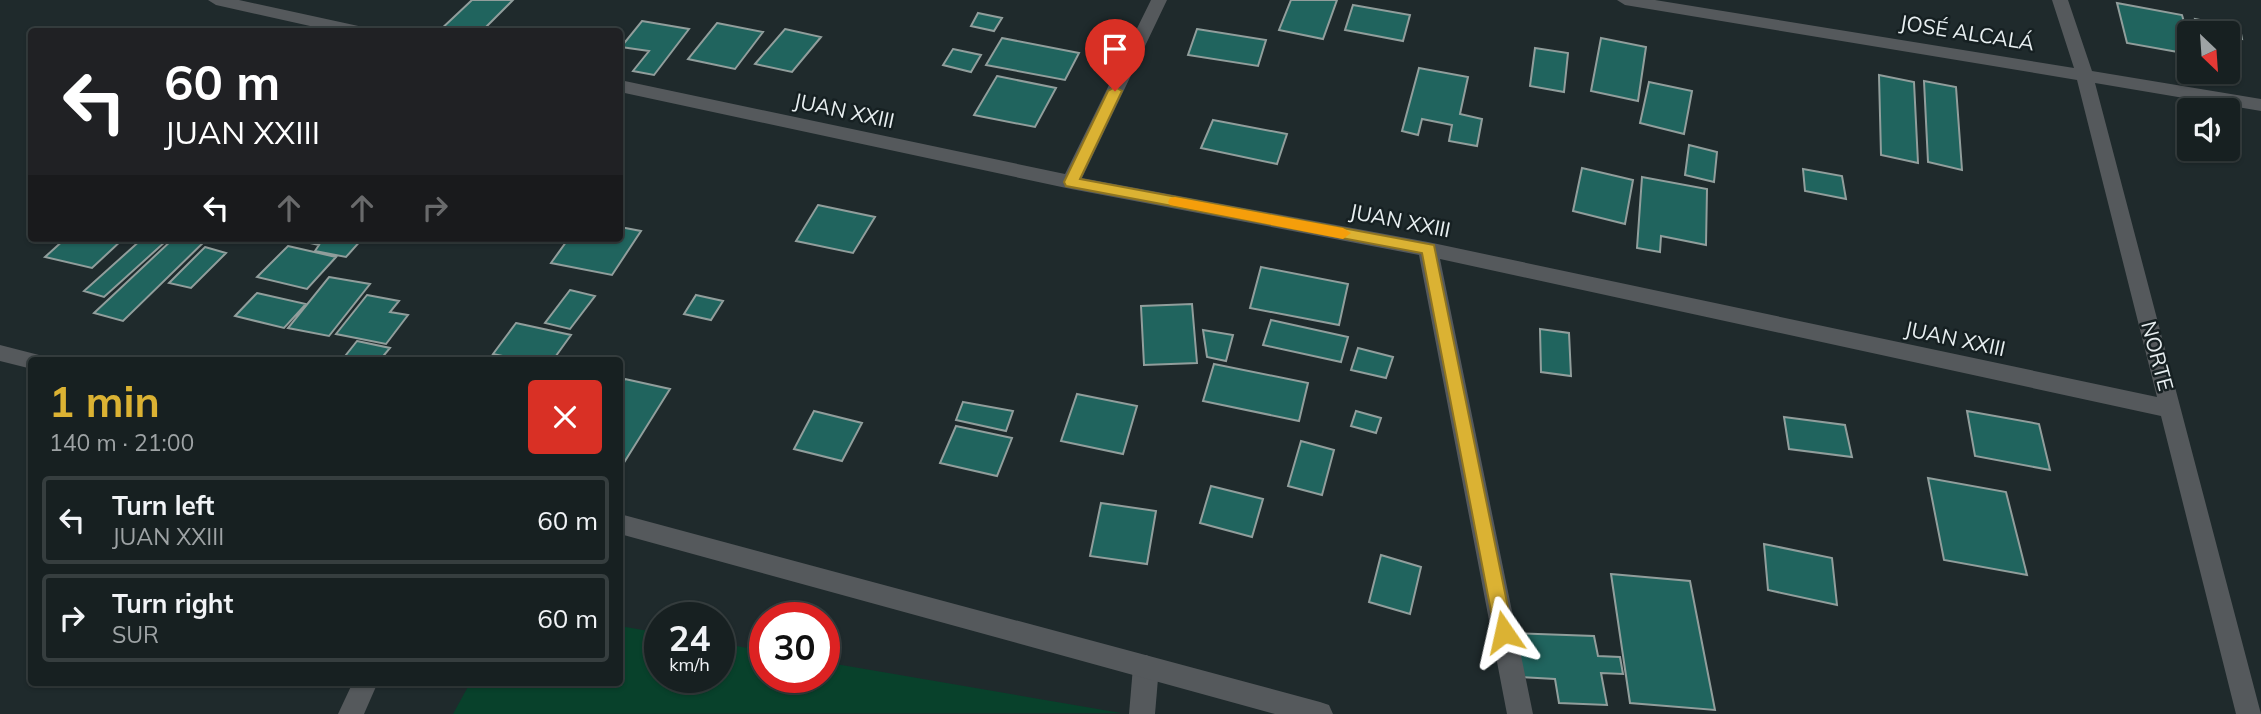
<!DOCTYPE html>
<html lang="en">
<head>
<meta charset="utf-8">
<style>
	body { margin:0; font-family:Mulish,sans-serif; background:#242d2e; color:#f1f3f6; height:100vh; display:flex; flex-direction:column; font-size:26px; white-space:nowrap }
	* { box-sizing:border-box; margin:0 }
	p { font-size:23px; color:#9ea3a5 }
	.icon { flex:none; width:38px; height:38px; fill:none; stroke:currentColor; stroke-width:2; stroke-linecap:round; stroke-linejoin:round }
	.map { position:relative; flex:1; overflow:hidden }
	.sheet { position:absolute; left:28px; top:357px; width:595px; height:329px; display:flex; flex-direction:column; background:#172021; border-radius:7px; box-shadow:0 2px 5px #0004,0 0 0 2px #363e3f }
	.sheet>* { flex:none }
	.top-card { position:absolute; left:28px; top:28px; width:595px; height:214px; border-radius:7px; box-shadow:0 2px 5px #0004,0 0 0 2px #363e3f; background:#202124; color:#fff; overflow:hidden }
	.needle { width:46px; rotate:155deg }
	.fabs { position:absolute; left:2177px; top:21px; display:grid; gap:14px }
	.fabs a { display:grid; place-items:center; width:63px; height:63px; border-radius:7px; background:#172021; box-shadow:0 2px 5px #0004,0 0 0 2px #363e3f; font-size:35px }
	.speed { position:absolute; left:644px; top:602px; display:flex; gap:14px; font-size:35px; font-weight:700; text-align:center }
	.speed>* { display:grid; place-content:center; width:91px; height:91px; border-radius:50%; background:#172021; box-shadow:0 2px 5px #0004,0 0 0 2px #363e3f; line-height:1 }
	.speed small { font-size:18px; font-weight:400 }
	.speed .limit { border:10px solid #d22; background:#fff; color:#111 }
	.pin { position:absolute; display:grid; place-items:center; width:60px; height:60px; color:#fff; margin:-72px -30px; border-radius:50% 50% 50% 0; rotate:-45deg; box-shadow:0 0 7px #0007 }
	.pin .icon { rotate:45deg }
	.me { position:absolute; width:77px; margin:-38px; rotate:349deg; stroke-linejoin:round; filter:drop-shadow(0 0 5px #0008) }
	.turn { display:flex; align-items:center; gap:24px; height:147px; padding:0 21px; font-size:32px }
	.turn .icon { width:91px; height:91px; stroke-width:2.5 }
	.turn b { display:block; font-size:49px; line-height:60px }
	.lanes { display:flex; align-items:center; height:66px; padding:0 21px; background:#0003; justify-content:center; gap:35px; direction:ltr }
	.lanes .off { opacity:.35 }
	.round { display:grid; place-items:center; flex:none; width:74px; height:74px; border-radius:7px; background:#242d2e }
	.headline { display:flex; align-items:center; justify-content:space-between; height:119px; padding:0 21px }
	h1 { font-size:42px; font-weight:700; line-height:52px; color:#dbb233 }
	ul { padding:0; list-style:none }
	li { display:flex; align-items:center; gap:21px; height:88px; margin:0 14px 10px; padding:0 7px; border:4px solid #363e3f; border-radius:7px }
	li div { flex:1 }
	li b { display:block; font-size:26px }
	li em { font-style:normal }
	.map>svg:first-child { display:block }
	.green { fill:#08412b }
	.building { fill:#20645e; stroke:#919e9c; stroke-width:2 }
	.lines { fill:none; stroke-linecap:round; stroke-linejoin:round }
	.lane { fill:#55595c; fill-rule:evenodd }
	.street { fill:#55595c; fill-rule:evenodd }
	.route { fill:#dbb233; stroke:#8e7421; stroke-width:2 }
	.slow { fill:#f59e0b }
	.labels { text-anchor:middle; stroke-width:5; stroke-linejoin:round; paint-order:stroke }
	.street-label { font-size:21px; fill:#e8eff1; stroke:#162022 }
</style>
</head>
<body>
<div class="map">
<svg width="2261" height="714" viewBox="0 0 2261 714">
	<rect width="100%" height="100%" fill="#1f2a2c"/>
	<!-- green -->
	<path class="green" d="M620,626L660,633V677H719V643L765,651V677H824V662L1121,713L453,714L470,683L620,682Z"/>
	<!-- building -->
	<path class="building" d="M472,0H513L481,32H438Z
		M1291,0H1337L1323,39L1279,30Z
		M2117,3L2182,15L2189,39V54L2127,43Z
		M1353,5L1410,15L1403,41L1345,30Z
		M978,13L1002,18L994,31L971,26Z
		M2195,19L2240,28L2242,39L2228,36V33L2197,30Z
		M642,21L689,29L654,75L633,71L649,51L621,47Z
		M717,23L763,32L735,69L688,59Z
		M785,29L821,37L792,72L755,64Z
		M1197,29L1266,40L1258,66L1188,55Z
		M1002,38L1079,53L1065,80L986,65Z
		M1601,38L1646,47L1638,101L1591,91Z
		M1535,48L1568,53L1564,92L1530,86Z
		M953,49L981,55L971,72L943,65Z
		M1419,68L1468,77L1460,114L1482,119L1477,146L1449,141L1452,125L1422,119L1418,135L1402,131Z
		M1879,75L1914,82L1918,163L1881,155Z
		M997,76L1056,88L1035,127L974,115Z
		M1924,81L1956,87L1962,170L1928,162Z
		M1649,82L1692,91L1684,134L1640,123Z
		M1213,120L1287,134L1277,164L1201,148Z
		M1689,145L1717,152L1714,182L1685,175Z
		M1582,168L1633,180L1625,224L1573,211Z
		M1803,169L1842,176L1846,199L1805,191Z
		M1642,177L1707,189L1706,245L1661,236L1660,252L1637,248Z
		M818,205L875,217L853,253L796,241Z
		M620,227L641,231L612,275L551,263L569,238H620Z
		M66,238H124L92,268L45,257Z
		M143,238L166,241L104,297L84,291Z
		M174,238H208L123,321L94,313Z
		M288,238H363L346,257L315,251L319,245Z
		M288,246L336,257L307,289L257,277Z
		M205,247L226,253L191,288L169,283Z
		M1261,267L1348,284L1339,325L1250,308Z
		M329,277L370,284L329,336L288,328Z
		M570,290L595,296L570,329L545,323Z
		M257,293L306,304L284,328L235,316Z
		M367,295L399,301L390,312L408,315L386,344L336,334Z
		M696,295L723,301L711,320L684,314Z
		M1192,304L1197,363L1144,365L1141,306Z
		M1271,320L1348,337L1341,362L1263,345Z
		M516,323L571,335L553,360H523L493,354Z
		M1540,329L1569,333L1571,376L1541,372Z
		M1203,330L1233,335L1226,361L1207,357Z
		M357,341L390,348L380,360H342Z
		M1358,348L1393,357L1386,378L1351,370Z
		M1214,364L1308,383L1299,421L1203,401Z
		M625,379L670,389L620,469V388Z
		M1077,394L1137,406L1123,454L1061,441Z
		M963,402L1013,411L1006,431L956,420Z
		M814,411L862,423L842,461L794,449Z
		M1356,411L1381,418L1376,433L1351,426Z
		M1967,411L2039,424L2050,470L1975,456Z
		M1784,417L1845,425L1852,457L1789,449Z
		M956,426L1012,438L997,476L940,463Z
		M1301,441L1334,450L1322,495L1288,486Z
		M1928,478L2006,492L2027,575L1944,560Z
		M1211,486L1263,499L1252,537L1200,523Z
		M1101,503L1156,511L1147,564L1090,556Z
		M1764,544L1832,558L1837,605L1768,590Z
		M1381,555L1421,567L1410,614L1369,602Z
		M1611,574L1690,581L1715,710L1630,703Z
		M1512,633L1594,636L1598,656L1620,657L1623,674L1601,673L1607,705L1559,703L1555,679L1519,677Z"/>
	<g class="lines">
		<!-- lane -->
		<path class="lane" d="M1146,655L1155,659L1159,667L1155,714H1129L1133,667L1137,659Z"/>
		<!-- street -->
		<path class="street" d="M208,0H239L363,27L371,32H337L216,5Z
			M1151,0H1167L1082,178L1428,242L2157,397L2077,80L1625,5L1617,0H1655L2074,68L2052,0H2068L2092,71L2261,99V111L2095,83L2261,714H2236L2161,416L1440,259L1533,714H1507L1419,255L1071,189L620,92V80L1065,174Z
			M0,345L39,355L42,360H32V369L0,361Z
			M620,514L1320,702L1329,705L1333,714H1275L620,534Z
			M353,682H378L364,714H338Z"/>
	</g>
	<!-- route -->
	<path class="route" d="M1115,87L1122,91L1080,179L1434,245L1513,632L1511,638L1504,641L1498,638L1495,632L1422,253L1066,186L1064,182L1108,91Z"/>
	<!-- slow -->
	<path class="slow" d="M1175,197L1343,228L1351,233L1343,239L1170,205L1168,202L1170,198Z"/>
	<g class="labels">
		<!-- street labels -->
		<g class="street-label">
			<text transform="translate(1967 33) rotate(9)" y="7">JOSÉ ALCALÁ</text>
			<text transform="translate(844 111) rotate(12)" y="7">JUAN XXIII</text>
			<text transform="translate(1400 221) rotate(11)" y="7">JUAN XXIII</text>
			<text transform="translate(1955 339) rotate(12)" y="7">JUAN XXIII</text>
			<text transform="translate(2157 356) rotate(75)" y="7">NORTE</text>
		</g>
	</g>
</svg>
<div class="fabs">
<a><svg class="needle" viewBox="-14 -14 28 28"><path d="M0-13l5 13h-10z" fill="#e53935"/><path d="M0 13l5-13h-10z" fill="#9ea3a5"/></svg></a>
<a><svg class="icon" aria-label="sound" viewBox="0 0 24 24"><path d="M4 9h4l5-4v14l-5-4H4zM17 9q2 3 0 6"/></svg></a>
</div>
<div class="speed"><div>24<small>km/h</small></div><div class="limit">30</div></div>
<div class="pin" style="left:1115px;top:91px;background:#d93025"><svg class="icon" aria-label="arrive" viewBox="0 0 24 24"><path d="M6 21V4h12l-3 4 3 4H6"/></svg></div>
<svg class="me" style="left:1504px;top:632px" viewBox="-20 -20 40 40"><path d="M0-17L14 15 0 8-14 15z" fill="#dbb233" stroke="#fff" stroke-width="4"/></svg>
<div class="top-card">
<div class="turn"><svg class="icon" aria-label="left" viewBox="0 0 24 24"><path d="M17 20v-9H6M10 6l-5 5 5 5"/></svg><div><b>60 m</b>JUAN XXIII</div></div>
<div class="lanes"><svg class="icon" aria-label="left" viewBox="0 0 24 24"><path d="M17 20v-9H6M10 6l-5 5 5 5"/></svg><svg class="icon off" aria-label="ahead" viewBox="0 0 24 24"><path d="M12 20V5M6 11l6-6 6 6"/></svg><svg class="icon off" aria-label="ahead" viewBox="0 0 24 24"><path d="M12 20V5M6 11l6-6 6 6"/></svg><svg class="icon off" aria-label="right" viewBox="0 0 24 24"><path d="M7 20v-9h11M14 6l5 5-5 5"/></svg></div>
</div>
<section class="sheet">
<div class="headline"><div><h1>1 min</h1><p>140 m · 21:00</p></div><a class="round" style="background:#d93025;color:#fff"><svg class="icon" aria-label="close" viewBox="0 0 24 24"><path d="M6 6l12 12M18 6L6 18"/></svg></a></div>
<ul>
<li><svg class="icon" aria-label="left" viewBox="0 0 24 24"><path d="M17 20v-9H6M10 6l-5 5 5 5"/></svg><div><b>Turn left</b><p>JUAN XXIII</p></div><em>60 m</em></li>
<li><svg class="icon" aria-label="right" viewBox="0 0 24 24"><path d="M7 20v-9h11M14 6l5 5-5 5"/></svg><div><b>Turn right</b><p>SUR</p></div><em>60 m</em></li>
</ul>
</section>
</div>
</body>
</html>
